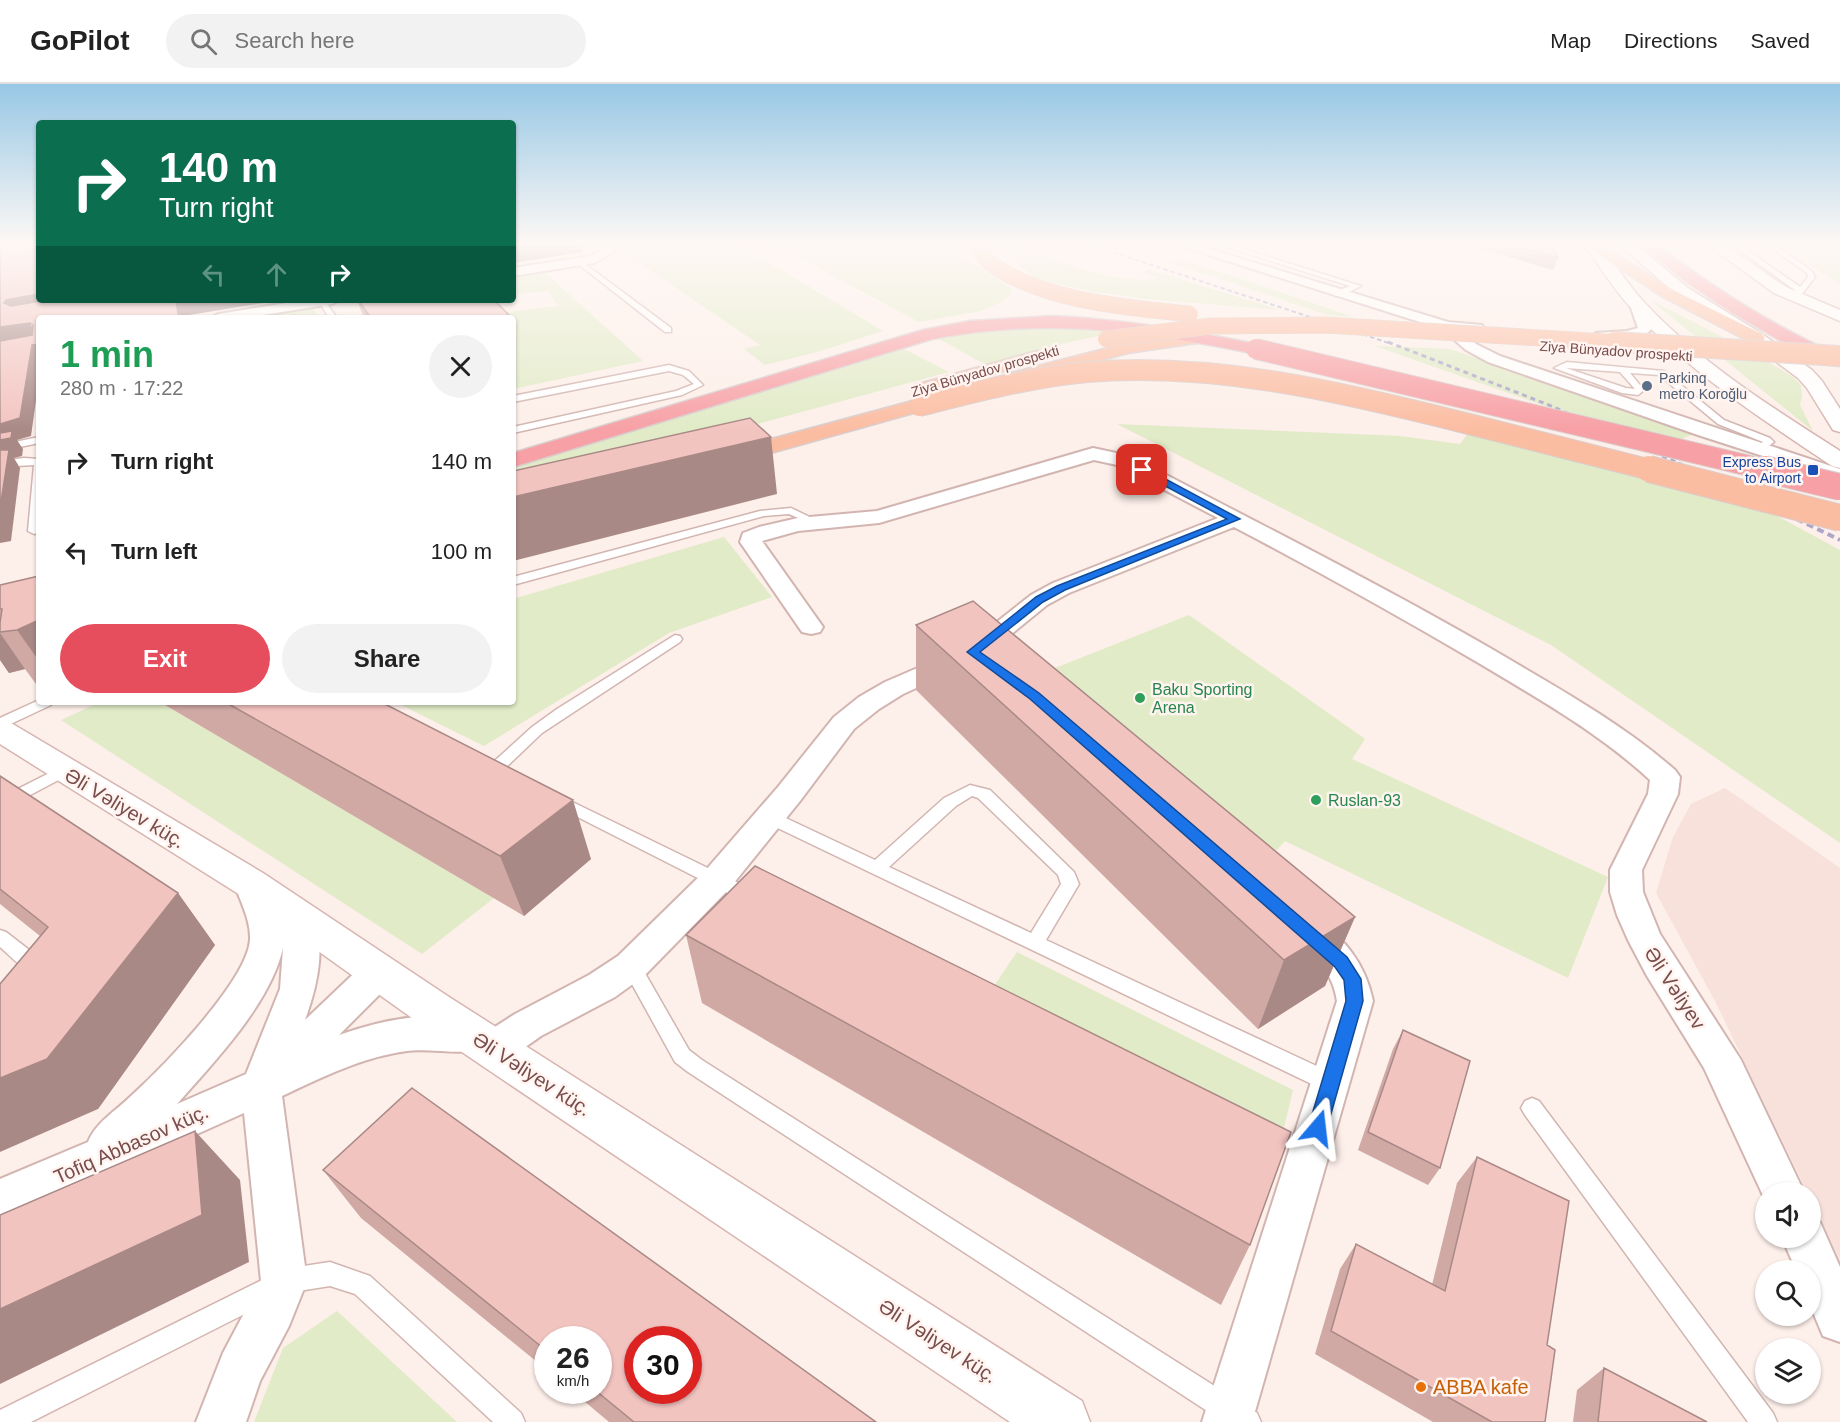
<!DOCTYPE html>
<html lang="en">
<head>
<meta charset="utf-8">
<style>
	body { margin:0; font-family:Helvetica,sans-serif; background:#f2f2f2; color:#222; height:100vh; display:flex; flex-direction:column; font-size:22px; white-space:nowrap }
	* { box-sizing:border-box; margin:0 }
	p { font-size:20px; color:#767676 }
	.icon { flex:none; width:33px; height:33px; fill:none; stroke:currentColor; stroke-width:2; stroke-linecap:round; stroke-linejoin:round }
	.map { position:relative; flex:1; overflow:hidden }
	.sheet { position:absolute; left:36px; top:231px; width:480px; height:390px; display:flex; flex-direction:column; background:#fff; border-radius:6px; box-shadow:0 2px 4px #0004 }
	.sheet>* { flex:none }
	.top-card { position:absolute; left:36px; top:36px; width:480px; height:183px; border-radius:6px; box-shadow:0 2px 4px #0004; background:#0b6e4f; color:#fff; overflow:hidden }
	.buttons { position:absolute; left:1755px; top:1098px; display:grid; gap:12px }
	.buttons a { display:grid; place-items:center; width:66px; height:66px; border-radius:50%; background:#fff; box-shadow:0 2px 4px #0004; font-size:30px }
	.speed { position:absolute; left:534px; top:1242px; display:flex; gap:12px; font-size:30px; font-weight:700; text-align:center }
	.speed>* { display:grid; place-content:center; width:78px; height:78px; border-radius:50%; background:#fff; box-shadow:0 2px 4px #0004; line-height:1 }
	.speed small { font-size:15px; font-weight:400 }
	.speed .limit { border:9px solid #d22; background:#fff; color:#111 }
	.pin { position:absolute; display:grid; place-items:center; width:51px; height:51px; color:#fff; margin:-26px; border-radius:12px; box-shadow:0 3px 9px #0006 }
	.me { position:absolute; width:66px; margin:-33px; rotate:17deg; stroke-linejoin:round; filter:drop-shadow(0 0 4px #0008) }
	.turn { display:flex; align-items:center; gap:21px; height:126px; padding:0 24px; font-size:27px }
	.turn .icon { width:78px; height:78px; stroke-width:2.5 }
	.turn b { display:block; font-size:42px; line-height:51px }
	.lanes { display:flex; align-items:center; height:57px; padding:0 24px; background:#0003; justify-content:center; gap:30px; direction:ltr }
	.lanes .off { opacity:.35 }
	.round { display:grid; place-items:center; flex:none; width:63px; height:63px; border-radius:32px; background:#f2f2f2 }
	.summary { display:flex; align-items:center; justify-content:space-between; height:102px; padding:0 24px }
	h1 { font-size:36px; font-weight:700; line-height:45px; color:#1e9e55 }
	.cta { display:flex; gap:12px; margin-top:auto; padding:12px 24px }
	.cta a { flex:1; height:69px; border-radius:36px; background:#e64e5d; color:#fff; font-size:24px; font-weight:700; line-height:69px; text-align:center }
	.cta a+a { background:#f2f2f2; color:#222 }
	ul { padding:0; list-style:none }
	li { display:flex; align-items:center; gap:18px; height:90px; padding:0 24px }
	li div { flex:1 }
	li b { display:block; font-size:22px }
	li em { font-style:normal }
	header { display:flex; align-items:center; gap:36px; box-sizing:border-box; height:84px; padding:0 30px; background:#fff; border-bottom:2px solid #e0e0e0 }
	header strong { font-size:28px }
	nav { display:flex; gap:33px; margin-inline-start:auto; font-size:21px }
	.search { width:420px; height:54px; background:#f2f2f2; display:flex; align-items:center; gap:15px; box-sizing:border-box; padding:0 21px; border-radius:33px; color:#767676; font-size:22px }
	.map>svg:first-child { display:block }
	.residential { fill:#f7e1da }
	.green { fill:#e1ebc7 }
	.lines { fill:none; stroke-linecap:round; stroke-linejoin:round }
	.lane-casing { stroke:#d2b5b1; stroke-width:3 }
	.street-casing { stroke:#d2b5b1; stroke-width:4 }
	.secondary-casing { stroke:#d7b5b1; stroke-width:3 }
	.primary-casing { stroke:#d9cdcd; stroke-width:3 }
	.highway-casing { stroke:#d9cdcd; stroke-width:3 }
	.lane { fill:#fff; fill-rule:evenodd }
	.street { fill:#fff; fill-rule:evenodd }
	.secondary { fill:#fff; fill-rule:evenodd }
	.primary { fill:#fbbda2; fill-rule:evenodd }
	.highway { fill:#f7a0a5; fill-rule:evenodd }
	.rail-far2 { stroke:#ada6c8; stroke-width:2; stroke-dasharray:4.5 3; stroke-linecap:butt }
	.rail-far1 { stroke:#ada6c8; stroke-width:3; stroke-dasharray:5 4; stroke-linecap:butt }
	.rail { stroke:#ada6c8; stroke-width:4; stroke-dasharray:7 4.5; stroke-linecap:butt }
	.primary-bridge-far2-casing { stroke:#d9cdcd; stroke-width:17; stroke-linecap:butt }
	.primary-bridge-far1-casing { stroke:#d9cdcd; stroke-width:22; stroke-linecap:butt }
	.primary-bridge-casing { stroke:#d9cdcd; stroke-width:28; stroke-linecap:butt }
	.highway-bridge-far1-casing { stroke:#d9cdcd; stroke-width:22; stroke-linecap:butt }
	.highway-bridge-casing { stroke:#d9cdcd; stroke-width:28; stroke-linecap:butt }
	.primary-bridge-far2 { stroke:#fbbda2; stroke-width:16 }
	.primary-bridge-far1 { stroke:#fbbda2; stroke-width:20 }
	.primary-bridge { stroke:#fbbda2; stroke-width:26 }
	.highway-bridge-far1 { stroke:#f7a0a5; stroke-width:20 }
	.highway-bridge { stroke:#f7a0a5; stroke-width:26 }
	.wall { fill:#d0a9a5 }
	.shaded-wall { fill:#a98986 }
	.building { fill:#f2c4c0; stroke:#a98986; stroke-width:1.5; fill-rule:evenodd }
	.route { fill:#1a73e8; stroke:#114b97; stroke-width:1.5 }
	.service-dot { fill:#5c6f8a; stroke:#fff4f0; stroke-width:2 }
	.transit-dot { fill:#1a4fb4; stroke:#fff4f0; stroke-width:2 }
	.leisure-dot { fill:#2e9e5b; stroke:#fff4f0; stroke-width:2 }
	.food-dot { fill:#e8710a; stroke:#fff4f0; stroke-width:2 }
	.labels { text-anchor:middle; stroke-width:5; stroke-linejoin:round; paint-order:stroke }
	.far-street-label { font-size:14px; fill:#784d4c; stroke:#fff4f0 }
	.far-service-label { font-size:14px; fill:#4e5e75; stroke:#fff4f0; text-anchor:start }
	.far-transit-label { font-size:14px; fill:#164399; stroke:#fff4f0; text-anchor:end }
	.leisure-label { font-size:16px; fill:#27864d; stroke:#fff4f0; text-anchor:start }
	.near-street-label { font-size:20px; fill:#784d4c; stroke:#fff4f0 }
	.near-food-label { font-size:20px; fill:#c56008; stroke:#fff4f0; text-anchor:start }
</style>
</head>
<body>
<header>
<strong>GoPilot</strong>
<div class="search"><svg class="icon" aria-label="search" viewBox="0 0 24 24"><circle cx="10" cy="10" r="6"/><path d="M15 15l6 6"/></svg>Search here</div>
<nav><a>Map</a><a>Directions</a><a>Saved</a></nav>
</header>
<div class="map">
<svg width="1840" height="1338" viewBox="0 0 1840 1338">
	<rect width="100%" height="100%" fill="#fdefe9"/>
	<!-- residential -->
	<path class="residential" d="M1725,704L1840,784V1176L1811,1115L1810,1108H1807L1716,919L1656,809L1673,753L1691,720Z"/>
	<!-- green -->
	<path class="green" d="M610,159H736L883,247L817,268L765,281L744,265L760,261Z
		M772,159H946L958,165L963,173L1012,205L1009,212L999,219L981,227L919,238Z
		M1000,159C1023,159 1041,170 1062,178C1088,188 1132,200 1158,194L1143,188L1149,185L1280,226L1146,215L1089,207L1037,195L1002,168Z
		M1774,159H1840V200L1778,162Z
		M1181,175L1354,233L1328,231L1167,178Z
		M542,186L643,277L513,305V234H501L496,229L559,222L548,207L519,210L513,206V191Z
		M1649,215L1753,269L1792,292L1801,301L1802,312L1800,321L1813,347Z
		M313,223L319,234H241Z
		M1058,242L1123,247L1074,257L986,281L939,255L995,243Z
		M1375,262L1450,265L1697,348L1680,356L1545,322Z
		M902,264L949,288L735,346L513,393V383Z
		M1117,340L1400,352L1460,360L1469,348L1762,424L1840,466V759L1551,561Z
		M724,453L772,513L669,549L484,662L395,618H513V515Z
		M1189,531L1365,655L1352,675L1608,793L1568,894L1285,757L1264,780L1045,588Z
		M100,618H160L494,814L422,870L61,636Z
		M1017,868L1293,1006L1281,1056L988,911Z
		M337,1227L457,1338H254L283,1264Z"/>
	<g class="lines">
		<!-- lane casing -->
		<g class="lane-casing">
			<path id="lane" d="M1214,159H1224L1361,202L1341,212H1335V208L1350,202Z
				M1730,159H1737L1800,203L1808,193L1807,189L1764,159H1772L1812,187L1815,193L1798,215H1792L1796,207Z
				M577,177H581L671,244V248H665L577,179Z
				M318,216H324L337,234H329Z
				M1567,278L1664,287L1724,336L1770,354L1774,358L1762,367H1756V363L1763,358L1718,340L1659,291L1630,289L1644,306L1638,311L1622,309L1554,284ZM1566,284L1620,288L1635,305L1626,304Z
				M669,281L689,287L703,301L682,311L513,349V343L676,307L694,300L683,291L669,287L513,318V312Z
				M39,353V359L0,367V361Z
				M24,374L39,375V448L34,450L28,447L34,381L0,383V377Z
				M791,424L818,437L812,440L789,430L764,432L513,501V493L760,427Z
				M675,551L680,552L682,555L680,558L542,649L500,689H490L487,685L490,681L532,643L557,625Z
				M39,616V618H53L51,621L0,645V634Z
				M63,682L71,687L68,691L0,727V714Z
				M970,701L990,706L1074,788L1079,800L1046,856L1338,992L1341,999L1338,1006L1331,1008L1324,1006L763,737L761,733L763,729H775L875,776L944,714ZM972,712L978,714L1058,791L1061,800L1031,849L889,783L956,722Z
				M558,711L757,808L760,813L757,818L751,820L745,818L552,720L550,716L552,712Z
				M0,846L6,848L46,879L48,884L46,889C30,895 12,873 0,863Z
				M631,874L638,877L689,966L702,976L1257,1329L1261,1338H1224L688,988L675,978L622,882L624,877Z
				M1532,1014L1539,1017L1773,1329L1777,1338H1748L1525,1031L1521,1024L1525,1017Z
				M330,1178L370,1192L521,1329L525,1338H493L355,1210L330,1202L286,1209L31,1338H0V1326L276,1189L284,1185Z"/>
		</g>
		<!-- street casing -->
		<g class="street-casing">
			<path id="street" d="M593,159H608L614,168L594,179L513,192V184L591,172L601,166Z
				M1171,159H1190L1448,238L1482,241L1484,244L1482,247H1462L1476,260L1500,272L1840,385V397L1698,351L1488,278L1466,266L1442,245Z
				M305,216H339L332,220L245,234H211L218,230Z
				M1637,217L1644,221L1653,243C1642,259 1613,260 1596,255L1593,252L1596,249L1627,247L1638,244L1630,221Z
				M1093,364L1130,372C1250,435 1372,496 1490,564C1554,602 1619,637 1675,686L1680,693L1678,710L1642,786L1643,808L1660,850L1741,976L1804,1108H1766V1118L1704,984L1647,892L1628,856L1617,831L1610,808V786L1648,710L1650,696C1598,648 1537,614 1477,578C1397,531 1316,486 1234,443L1069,509L1047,521L982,574L903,610L879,625L854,645L800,717L729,805L644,892L615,913L541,952L507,976L494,981L481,976L476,966C463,971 426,964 407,967C362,973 323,993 282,1012L307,1197L289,1242L260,1297L246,1338H196L223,1269L261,1197L244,1029L0,1138V1095L88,1058C96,1038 116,1027 131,1012C163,983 247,897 250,856C251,836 240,817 234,799L238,790L250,787L262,790L280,833L285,822L297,818L309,822C328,857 318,900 305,936L366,878L379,873L392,878L397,888L392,898L339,951C384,935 438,924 483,940L487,948L515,930L589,891L618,872L705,787L778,703L834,633L859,613L885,598L964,564L1031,511L1053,499L1218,434L1117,381L1094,376L879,439L798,447L762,457L823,543L820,548L811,550L802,548L740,458L743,449L759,443L798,434L877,427ZM283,864L280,905L246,990L177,1020C215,977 270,920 283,864Z
				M1308,835C1343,847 1366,882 1373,917L1252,1338H1202L1337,917C1330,874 1307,880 1291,849L1296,839Z
				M1810,1135L1820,1138L1840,1183V1258L1823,1252L1810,1221V1186H1796L1782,1154H1810Z"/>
		</g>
		<!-- secondary casing -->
		<g class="secondary-casing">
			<path id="secondary" d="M1583,159H1598C1614,177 1626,199 1643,217C1699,278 1771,323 1840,367V384L1832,382C1762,335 1690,289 1633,226C1614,206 1599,181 1583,159Z
				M1618,159H1634L1688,204L1762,250L1812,286L1822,297L1840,325V348L1833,346L1807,304L1798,294L1750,258L1676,210Z
				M1705,159H1722L1786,203L1840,226V237L1774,209Z
				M0,636L11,639L263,789L449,913L1082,1317L1090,1338H1010L419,939L237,809L0,660Z"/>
		</g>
		<!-- primary casing -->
		<g class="primary-casing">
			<path id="primary" d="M1581,159H1598L1675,207L1762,250L1765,254L1762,258H1750L1663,213Z
				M1197,249L1203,250L1206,254L1203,258L1128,269L1014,300L1007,298L1005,294L1007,290L1127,259Z
				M1037,267L1043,268L1046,272L1043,276L922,311L915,309L912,305L915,301Z
				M953,306L960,308L963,312L960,316L728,381L720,379L717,374L720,369Z"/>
		</g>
		<!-- highway casing -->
		<g class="highway-casing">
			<path id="highway" d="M1639,159H1655C1713,204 1773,242 1840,272V282L1830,281L1779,256L1731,228L1685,197Z
				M1052,232C1121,235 1188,246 1256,260L1262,261L1265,265L1262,269L1256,270C1143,247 1047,233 932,255L513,383V369L923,246L970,237Z"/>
		</g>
		<!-- lane -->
		<use href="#lane" class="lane"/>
		<!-- street -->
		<use href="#street" class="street"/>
		<!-- secondary -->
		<use href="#secondary" class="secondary"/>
		<!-- primary -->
		<use href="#primary" class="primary"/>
		<!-- highway -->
		<use href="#highway" class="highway"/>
		<!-- rail-far2 -->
		<path class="rail-far2" d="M1085,159L1392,260"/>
		<!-- rail-far1 -->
		<path class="rail-far1" d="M1388,258L1549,321L1696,387"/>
		<!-- rail -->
		<path class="rail" d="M1693,385L1840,456"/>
		<!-- primary-bridge-far2 casing -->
		<g class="primary-bridge-far2-casing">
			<path id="primary-bridge-far2" d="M976,159C980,165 983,173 989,178C1039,217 1129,224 1190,230
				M1106,255L1210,242L1326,241L1639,260"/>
		</g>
		<!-- primary-bridge-far1 casing -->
		<g class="primary-bridge-far1-casing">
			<path id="primary-bridge-far1" d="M1614,258L1840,272
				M919,322C975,308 1031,293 1088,288C1216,278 1342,308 1465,339C1528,355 1592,371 1655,387"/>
		</g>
		<!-- primary-bridge casing -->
		<g class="primary-bridge-casing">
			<path id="primary-bridge" d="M1649,385L1840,434"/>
		</g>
		<!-- highway-bridge-far1 casing -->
		<g class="highway-bridge-far1-casing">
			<path id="highway-bridge-far1" d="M1256,265L1771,387"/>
		</g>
		<!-- highway-bridge casing -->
		<g class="highway-bridge-casing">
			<path id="highway-bridge" d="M1765,385L1840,403"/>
		</g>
		<!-- primary-bridge-far2 -->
		<use href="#primary-bridge-far2" class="primary-bridge-far2"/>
		<!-- primary-bridge-far1 -->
		<use href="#primary-bridge-far1" class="primary-bridge-far1"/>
		<!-- primary-bridge -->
		<use href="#primary-bridge" class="primary-bridge"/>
		<!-- highway-bridge-far1 -->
		<use href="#highway-bridge-far1" class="highway-bridge-far1"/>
		<!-- highway-bridge -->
		<use href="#highway-bridge" class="highway-bridge"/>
	</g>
	<!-- wall -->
	<path class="wall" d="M1466,159H1550L1558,174L1553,186L1465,160Z
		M357,216H494L510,234H365L362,229Z
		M39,492V604L25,585L9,589L0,576V501Z
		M916,541L1355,833L1325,902L1258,945L916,606Z
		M160,618H381L591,775L524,832Z
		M0,692L178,809L215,861L98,1025L40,852L0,820Z
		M686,851L1250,1161L1221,1221L702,919Z
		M1403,946L1440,1084L1428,1101L1358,1066L1393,965Z
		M1477,1073L1547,1261L1545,1338H1433L1315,1270L1340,1185L1356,1160L1432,1201L1457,1099Z
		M323,1086L876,1338H609L571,1306H598L548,1256V1287L361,1134Z
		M1604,1284L1707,1338H1573L1577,1306Z"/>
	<!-- shaded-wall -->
	<path class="shaded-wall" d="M548,159H581L583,168L513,179V164Z
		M39,210V216H97L15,231L4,219L6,216Z
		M180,216H282L183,232V234H179L176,217Z
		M509,231L510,234H494Z
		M30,239L39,255L0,260V243Z
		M39,260V295L31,352L17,356L23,365L22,372L14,374L20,384L11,457L0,459V340L32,261Z
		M771,353L777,410L513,477V413Z
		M39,536V577L17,546Z
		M0,549L25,585L9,589L0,576Z
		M573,716L591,775L524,832L500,772Z
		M178,809L215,861L98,1025L0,1068V994Z
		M1355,833L1325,902L1258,945L1284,876Z
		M195,1047L240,1096L249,1178L0,1300V1225Z"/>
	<!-- building -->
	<path class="building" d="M2,159H39V210L6,216L4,219L11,222L47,216H180L176,217L179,234H39V260L32,261L20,334L0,340V257L32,251L33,241L30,239L0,243V175Z
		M513,159H548L513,164Z
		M1505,159H1550L1558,174Z
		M358,216H494L509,231L494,234H371Z
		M750,334L771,353L513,413V387Z
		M12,347L11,354L0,356V349Z
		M0,366H9L0,424Z
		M39,492V536L17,546L0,548V539L2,525H0V501Z
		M973,517L1355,833L1284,876L916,541Z
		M225,618H381L573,716L500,772Z
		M0,692L178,809L47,975L0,994V900L48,843L0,805Z
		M755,782L1291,1048L1250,1161L686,851Z
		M1403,946L1470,977L1440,1084L1368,1048Z
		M412,1004L876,1338H634L595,1306H598V1256H548V1268L323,1086ZM638,1256H688V1306H638Z
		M195,1047L202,1131L0,1225V1131Z
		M1477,1073L1569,1117L1547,1261L1555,1266L1545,1338H1492L1331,1247L1356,1160L1445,1207Z
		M1604,1284L1707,1338H1598Z"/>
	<!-- sky -->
	<linearGradient id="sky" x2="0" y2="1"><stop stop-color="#97c8e5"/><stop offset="0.46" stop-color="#fef8f5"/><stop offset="1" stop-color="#fef8f5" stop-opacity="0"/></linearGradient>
	<rect width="1840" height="347" fill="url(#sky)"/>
	<!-- route -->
	<path class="route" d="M1139,384H1145L1240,435L1065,506L1043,518L980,568L1039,609L1347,873L1361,895L1363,917L1327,1044L1324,1050L1318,1053L1311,1050L1308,1044L1346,917L1344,896L1335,883L1030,615L967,568L1036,513L1057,502L1227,435L1139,388Z"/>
	<!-- markers -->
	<circle class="service-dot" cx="1647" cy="302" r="6"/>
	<rect class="transit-dot" x="1807" y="380" width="12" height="12" rx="3"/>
	<g class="leisure-dot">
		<circle cx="1140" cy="614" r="6"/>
		<circle cx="1316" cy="716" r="6"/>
	</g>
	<circle class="food-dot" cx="1421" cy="1303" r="6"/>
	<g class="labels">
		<!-- far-street labels -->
		<g class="far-street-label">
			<text transform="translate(1616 267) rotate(4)" y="5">Ziya Bünyadov prospekti</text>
			<text transform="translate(985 287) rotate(-16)" y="5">Ziya Bünyadov prospekti</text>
		</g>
		<!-- far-service labels -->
		<g class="far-service-label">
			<text x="1659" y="299">Parkinq<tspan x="1659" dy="16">metro Koroğlu</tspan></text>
		</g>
		<!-- far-transit labels -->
		<g class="far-transit-label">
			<text x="1801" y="383">Express Bus<tspan x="1801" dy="16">to Airport</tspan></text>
		</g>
		<!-- leisure labels -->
		<g class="leisure-label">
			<text x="1152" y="611">Baku Sporting<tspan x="1152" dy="18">Arena</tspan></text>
			<text x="1328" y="722">Ruslan-93</text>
		</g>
		<!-- near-street labels -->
		<g class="near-street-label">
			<text transform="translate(125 724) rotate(31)" y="7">Əli Vəliyev küç.</text>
			<text transform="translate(1675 904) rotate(57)" y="7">Əli Vəliyev</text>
			<text transform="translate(532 990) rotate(33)" y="7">Əli Vəliyev küç.</text>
			<text transform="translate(131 1060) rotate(-24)" y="7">Tofiq Abbasov küç.</text>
			<text transform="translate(938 1257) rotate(33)" y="7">Əli Vəliyev küç.</text>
		</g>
		<!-- near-food labels -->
		<g class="near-food-label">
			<text x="1433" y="1310">ABBA kafe</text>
		</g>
	</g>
</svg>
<div class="buttons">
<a><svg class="icon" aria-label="sound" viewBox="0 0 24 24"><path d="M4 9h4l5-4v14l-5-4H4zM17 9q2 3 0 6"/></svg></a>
<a><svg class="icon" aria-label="search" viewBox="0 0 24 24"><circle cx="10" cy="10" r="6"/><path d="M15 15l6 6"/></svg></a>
<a><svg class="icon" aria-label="layers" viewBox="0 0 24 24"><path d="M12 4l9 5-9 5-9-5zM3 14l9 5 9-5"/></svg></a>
</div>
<div class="speed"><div>26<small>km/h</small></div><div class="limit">30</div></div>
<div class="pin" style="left:1142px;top:386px;background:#d93025"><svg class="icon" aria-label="arrive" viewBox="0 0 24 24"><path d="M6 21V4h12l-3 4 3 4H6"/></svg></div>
<svg class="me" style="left:1318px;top:1044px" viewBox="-20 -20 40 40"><path d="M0-17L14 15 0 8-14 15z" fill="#1a73e8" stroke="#fff" stroke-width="4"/></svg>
<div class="top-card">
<div class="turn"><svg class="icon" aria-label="right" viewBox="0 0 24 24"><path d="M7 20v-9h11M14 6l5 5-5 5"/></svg><div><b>140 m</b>Turn right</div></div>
<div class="lanes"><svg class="icon off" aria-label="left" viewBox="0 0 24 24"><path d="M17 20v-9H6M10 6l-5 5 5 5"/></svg><svg class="icon off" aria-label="ahead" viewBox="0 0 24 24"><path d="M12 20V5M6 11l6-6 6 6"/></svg><svg class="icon" aria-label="right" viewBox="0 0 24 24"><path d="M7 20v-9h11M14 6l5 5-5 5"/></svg></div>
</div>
<section class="sheet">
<div class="summary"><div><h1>1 min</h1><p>280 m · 17:22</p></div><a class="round"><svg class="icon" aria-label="close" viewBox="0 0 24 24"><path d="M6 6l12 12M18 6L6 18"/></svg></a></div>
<ul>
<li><svg class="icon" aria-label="right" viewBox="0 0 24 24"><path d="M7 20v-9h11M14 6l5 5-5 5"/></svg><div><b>Turn right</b></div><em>140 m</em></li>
<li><svg class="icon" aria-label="left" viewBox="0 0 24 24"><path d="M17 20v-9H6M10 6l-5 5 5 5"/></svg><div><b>Turn left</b></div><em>100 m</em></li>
</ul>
<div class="cta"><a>Exit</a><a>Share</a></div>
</section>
</div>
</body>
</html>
